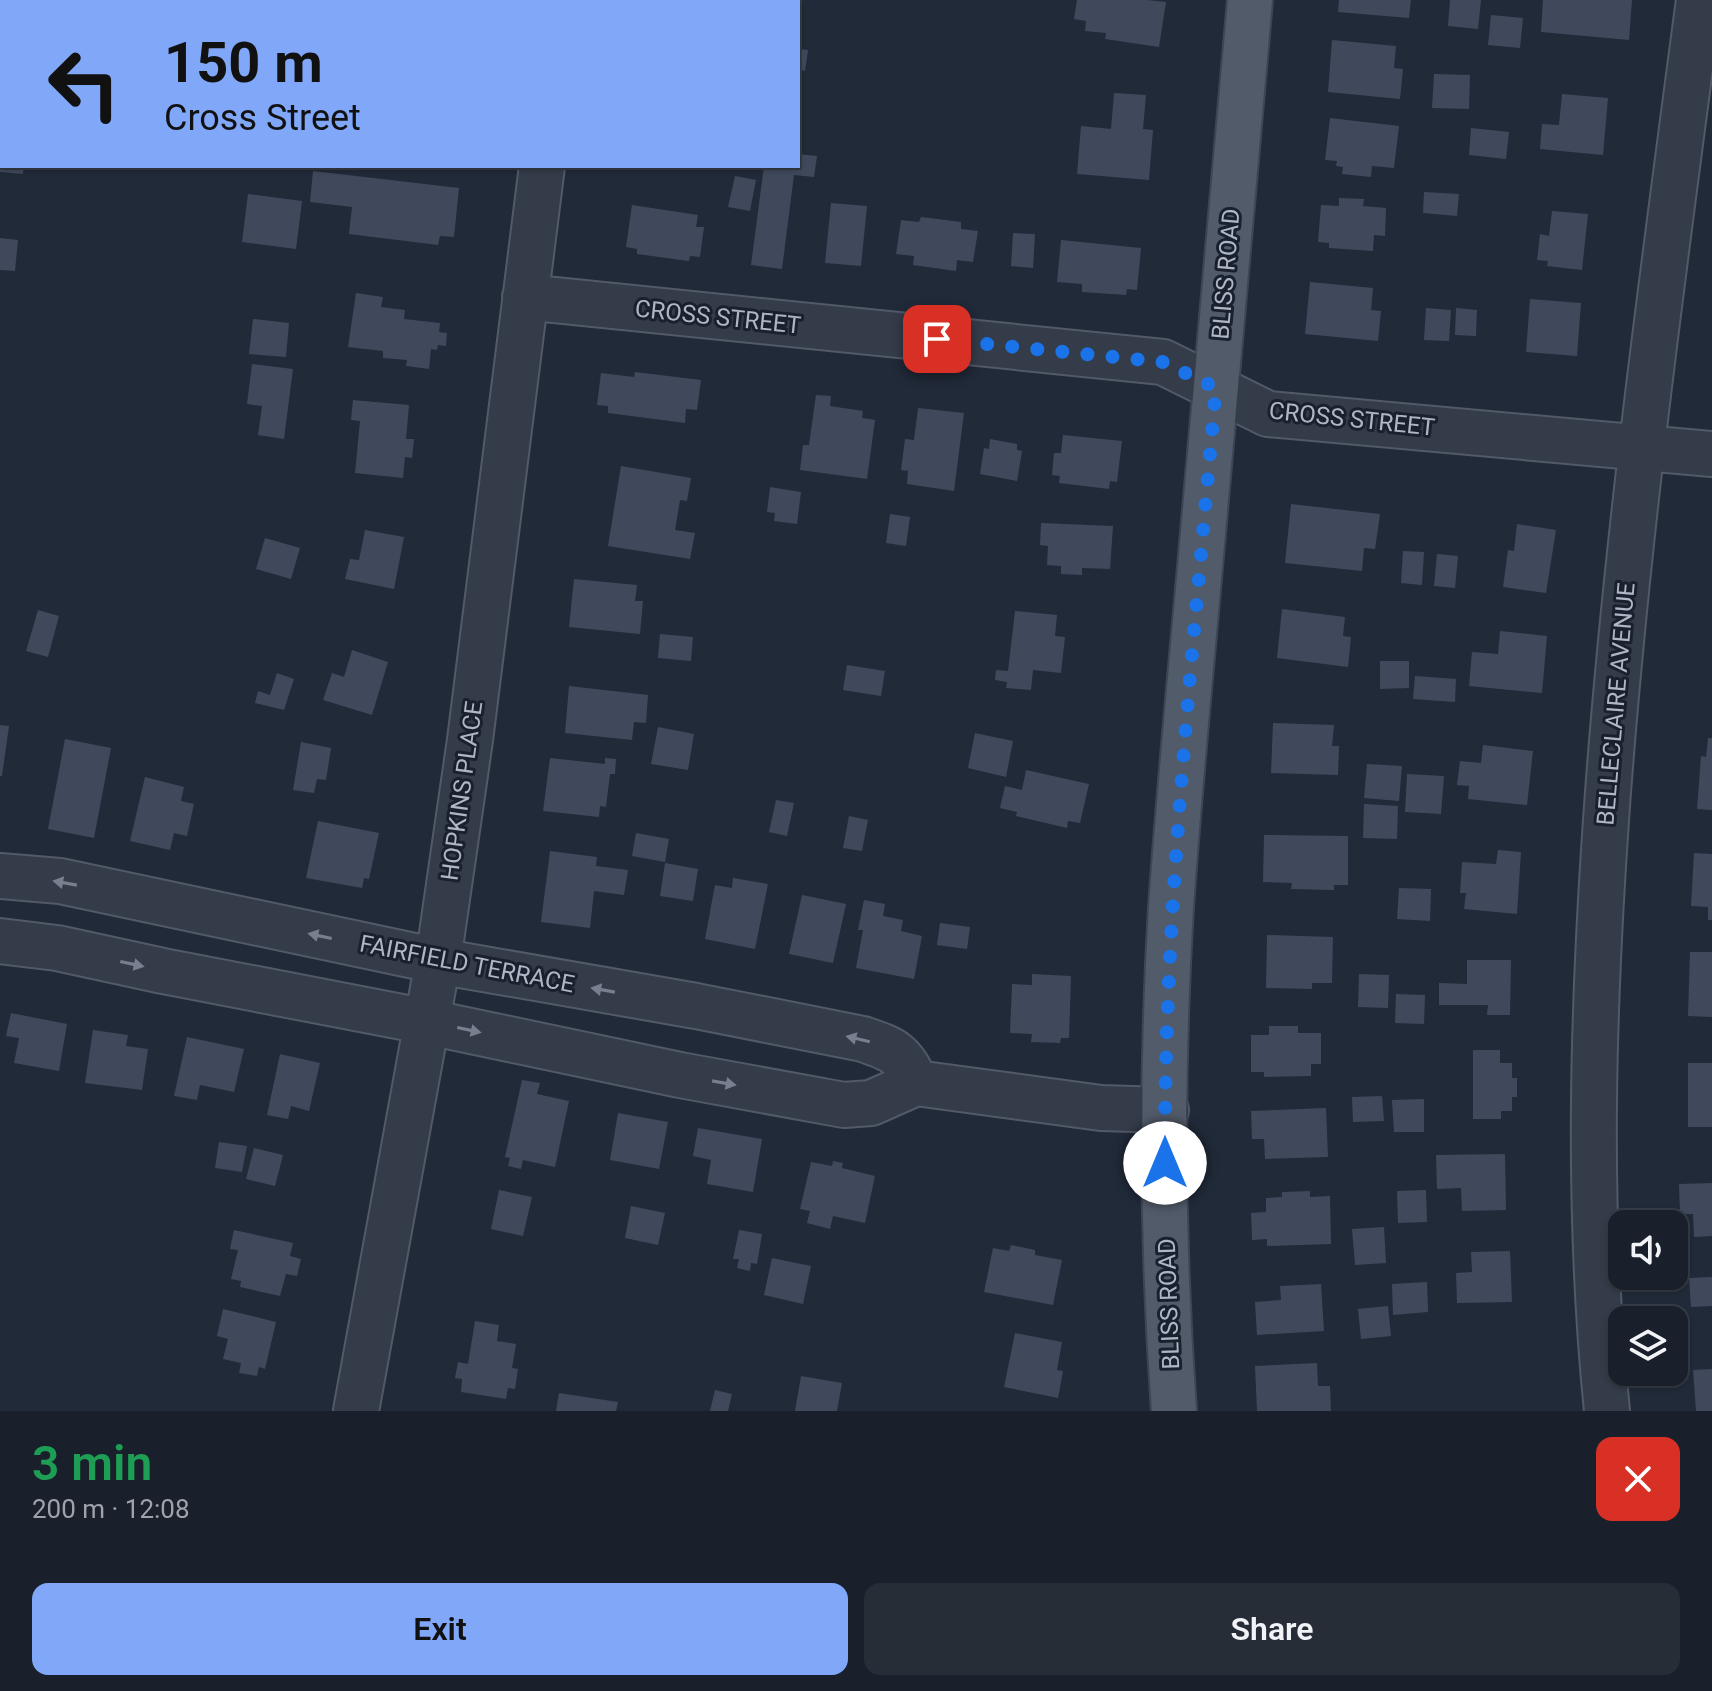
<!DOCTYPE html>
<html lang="en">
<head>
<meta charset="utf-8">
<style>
	body { margin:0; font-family:Roboto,sans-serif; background:#262d37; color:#f1f3f6; height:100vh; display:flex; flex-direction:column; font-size:30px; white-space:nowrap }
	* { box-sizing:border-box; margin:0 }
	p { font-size:26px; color:#9fa3a9 }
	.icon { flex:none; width:44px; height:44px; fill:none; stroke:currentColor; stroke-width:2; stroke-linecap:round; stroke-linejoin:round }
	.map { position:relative; height:1411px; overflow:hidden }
	.details { display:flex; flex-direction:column; background:#19202b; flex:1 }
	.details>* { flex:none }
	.guide { position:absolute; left:0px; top:0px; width:800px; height:168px; box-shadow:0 2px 6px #0004,0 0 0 2px #373e47; background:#81a7f9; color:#111; overflow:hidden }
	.controls { position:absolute; left:1608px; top:1210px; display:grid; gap:16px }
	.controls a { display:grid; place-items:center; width:80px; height:80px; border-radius:16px; background:#19202b; box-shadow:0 2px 6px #0004,0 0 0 2px #373e47; font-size:40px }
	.pin { position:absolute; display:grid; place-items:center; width:68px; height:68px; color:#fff; margin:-34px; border-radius:16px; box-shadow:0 4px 12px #0006 }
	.me { position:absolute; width:88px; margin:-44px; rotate:0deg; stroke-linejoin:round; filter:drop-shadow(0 0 6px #0008) }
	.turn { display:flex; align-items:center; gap:28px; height:168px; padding:0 32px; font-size:36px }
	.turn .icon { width:104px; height:104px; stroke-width:2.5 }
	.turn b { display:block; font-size:56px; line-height:68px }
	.round { display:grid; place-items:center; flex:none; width:84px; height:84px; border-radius:16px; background:#262d37 }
	.overview { display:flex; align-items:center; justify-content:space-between; height:136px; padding:0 32px }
	h1 { font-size:48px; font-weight:600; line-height:60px; color:#1e9e55 }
	.cta { display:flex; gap:16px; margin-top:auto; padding:16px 32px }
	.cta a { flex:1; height:92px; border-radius:16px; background:#81a7f9; color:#111; font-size:32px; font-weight:600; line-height:92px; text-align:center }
	.cta a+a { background:#262d37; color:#f1f3f6 }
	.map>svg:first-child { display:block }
	.building { fill:#40495b }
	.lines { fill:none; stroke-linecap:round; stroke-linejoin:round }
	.minor-casing { stroke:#525967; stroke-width:48 }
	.major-casing { stroke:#3e4553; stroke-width:48 }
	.minor { stroke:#343c4a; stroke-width:44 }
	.major { stroke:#525b6a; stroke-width:44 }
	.oneway { fill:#787f8e }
	.route { stroke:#1a73e8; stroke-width:14; stroke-dasharray:0 25.2 }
	.labels { text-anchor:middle; stroke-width:6; stroke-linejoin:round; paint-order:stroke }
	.street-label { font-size:24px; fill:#afb6c6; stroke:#1a212e }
</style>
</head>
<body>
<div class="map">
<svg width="1712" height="1411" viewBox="0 0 1712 1411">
	<rect width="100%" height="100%" fill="#212a39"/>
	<!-- building -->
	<path class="building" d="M1077,0H1147L1166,2L1159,47L1105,39L1106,33L1085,31L1086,21L1074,19Z
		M1339,0H1411L1409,18L1338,12Z
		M1450,0H1481L1478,29L1448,26Z
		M1543,0H1632L1629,40L1541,32Z
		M1491,15L1523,18L1520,48L1488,45Z
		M1332,40L1396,46L1394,68L1403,69L1400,99L1328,92Z
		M798,49L808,50L805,71L798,69Z
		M1434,74L1470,75L1469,109L1432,108Z
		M1114,93L1146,95L1143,129L1153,130L1149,180L1077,174L1081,126L1111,129Z
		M1562,94L1608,98L1603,155L1540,149L1542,124L1559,125Z
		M1330,118L1399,126L1394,168L1372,166L1371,177L1342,174L1343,167L1336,166L1337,161L1325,160Z
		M1471,128L1509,132L1506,159L1469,155Z
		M798,154L817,156L814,177L794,175L782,269L751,265L764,166H798Z
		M0,166H24L23,174L0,172Z
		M313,171L459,188L454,237L440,236L438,245L349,234L352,207L310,202Z
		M735,176L756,180L750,211L728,207Z
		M1424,192L1459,194L1457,216L1423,213Z
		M248,194L302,201L296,249L242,242Z
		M1339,198L1364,199L1363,206L1386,208L1385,236L1374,235L1373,251L1329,248V243L1318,242L1321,205L1339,206Z
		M831,203L867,206L861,266L825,263Z
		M632,205L698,215L696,227H704L700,257L690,256L689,261L637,254V249L626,247Z
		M1552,211L1588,214L1582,270L1547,266L1548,261L1537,260L1540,234L1549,236Z
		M921,217L961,222V229L978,231L973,262L957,260L956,271L913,265L914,256L896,254L901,220L919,222Z
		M1013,233L1035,234L1033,268L1011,266Z
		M0,238L18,240L15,271L0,270Z
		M1061,240L1141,248L1137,290L1127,289L1126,295L1082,292V284L1057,282Z
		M1310,282L1373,288L1371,310L1381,311L1378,341L1305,334Z
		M356,293L383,297L381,307L405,310L404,319L440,323L439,332L447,333L446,346L438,345L437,350L431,349L429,369L406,366L407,360L383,358V351L348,347Z
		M1530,299L1581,303L1577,356L1526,352Z
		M1426,308L1451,310L1449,341L1424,340Z
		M1456,308L1477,310L1476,336L1455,335Z
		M253,319L289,323L286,357L249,354Z
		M252,364L293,369L284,439L258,435L262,406L247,404Z
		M635,372L701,380L697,410L686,409L685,423L608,413V406L597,405L601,373L634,377Z
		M816,395L831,396L830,406L863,411L862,418L875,420L867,479L800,470L803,445H809Z
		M353,400L409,405L406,439H414L412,458L405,457L403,478L355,473L360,421L351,420Z
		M918,408L964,413L954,491L907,484L908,471L901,470L905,439L914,440Z
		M1063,435L1122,441L1117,482L1110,481L1109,489L1059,483L1060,476L1052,475L1054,453H1061Z
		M990,439L1017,444V450L1022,451L1017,481L980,474L984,448L989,449Z
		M621,466L691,478L687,501L680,500L675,530L695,533L690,559L608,546Z
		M770,487L801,492L797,524L774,521L775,513L767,512Z
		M1291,504L1380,514L1375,549L1364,548L1362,571L1285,563Z
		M890,514L910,517L906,546L886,543Z
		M1041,523L1113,526L1110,569L1082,568V575L1061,574V566L1047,565L1048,546L1040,545Z
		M1517,524L1556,530L1546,593L1503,587L1508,550L1514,551Z
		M365,530L404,537L394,589L345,579L350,559L359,560Z
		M265,538L300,548L291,579L256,569Z
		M1403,551L1424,552L1422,585L1401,583Z
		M1437,554L1458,556L1455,588L1434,586Z
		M574,579L637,585L635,601H643L640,634L569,627Z
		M1282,609L1345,617L1343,636L1351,637L1348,667L1277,658Z
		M38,610L59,616L48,657L26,651Z
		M1015,611L1057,615L1055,636L1065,637L1061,673L1033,670L1031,690L1006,688L1007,682L995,680L996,670L1008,671Z
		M1500,631L1547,636L1542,693L1469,686L1472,652L1498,654Z
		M660,634L693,637L691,661L658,658Z
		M352,650L388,662L372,715L323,700L332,673L344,677Z
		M1380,661H1409V688L1380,689Z
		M847,665L885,671L881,696L843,690Z
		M277,673L294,679L284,710L255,703L258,691L270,695Z
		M1415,676L1456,679L1455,702L1413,699Z
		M569,686L648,695L646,723L634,722L632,740L565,733Z
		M1273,723L1334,725L1332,746H1339L1338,775L1271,773Z
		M0,725L9,726L2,776H0Z
		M658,727L694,734L688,770L651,764Z
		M975,733L1013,741L1006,777L968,768Z
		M1708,738H1712V810L1697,809L1701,756L1706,757Z
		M65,739L111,748L94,838L48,829Z
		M301,742L331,748L326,780L317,779L314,793L293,790Z
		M1483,745L1533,751L1527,805L1468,799L1469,786L1457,785L1460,761L1481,763Z
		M550,758L605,764V758L616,759L615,774H610L606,807L600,806L599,817L543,811Z
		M1367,764L1402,766L1399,801L1364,798Z
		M1026,770L1089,784L1080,823L1068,821L1067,828L1016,816L1017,812L1000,808L1005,786L1022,790Z
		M1407,774L1444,776L1441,814L1405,812Z
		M145,777L184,787L181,801L194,804L187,836L174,833L170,850L130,841Z
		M776,800L794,803L787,836L769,832Z
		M1364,804L1398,806L1397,839L1363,838Z
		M849,816L868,820L862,851L843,848Z
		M318,821L379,833L369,879L364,878L362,888L306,878Z
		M636,833L669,839L665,862L632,856Z
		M1264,835L1348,836V885H1334V890L1291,889L1292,883L1263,882Z
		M1498,850L1521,852L1517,914L1464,909L1466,893H1460L1462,862L1496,864Z
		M550,851L597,857L596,866L628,870L624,895L594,891L590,928L541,922Z
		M1694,853L1712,854V920H1708V907L1691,906Z
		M665,863L698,869L693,901L660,896Z
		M733,878L768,884L755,949L705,939L715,885L732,888Z
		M1399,888L1431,889L1430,921L1397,919Z
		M802,895L846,904L833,963L789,954Z
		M864,900L885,904L883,916L903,920L901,931L922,936L914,979L856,968L863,930H858Z
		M940,923L970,927L967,949L937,945Z
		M1267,935L1333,937L1332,983H1312V989L1266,988Z
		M1690,952H1712V1017L1688,1016Z
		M1467,960H1511L1510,1015H1487L1488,1005H1439V983L1467,984Z
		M1032,974L1071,976L1069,1038H1061L1060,1043L1031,1042L1032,1034L1010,1033L1012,984L1032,985Z
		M1359,974L1389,975L1388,1008L1358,1007Z
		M1396,994L1425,995L1424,1024L1395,1023Z
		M11,1013L67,1024L59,1071L14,1063L19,1038L6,1036Z
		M1269,1026H1298V1033H1321V1064H1311V1076L1264,1077V1072H1251V1035H1269Z
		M93,1030L128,1035L126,1046L148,1049L142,1090L85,1083Z
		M187,1037L244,1049L234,1092L200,1085L197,1100L174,1096Z
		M1473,1050H1500V1063H1512V1078H1517V1097H1512V1111H1501V1119H1473Z
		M280,1054L320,1063L309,1111L291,1106L288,1119L267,1115Z
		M1688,1063H1712V1127H1688Z
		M522,1080L540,1083L537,1094L569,1101L555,1167L523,1160L521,1169L508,1166L510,1158L505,1157Z
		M1382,1096L1384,1121L1353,1122L1352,1097Z
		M1424,1099V1132H1394L1392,1100Z
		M1326,1108L1328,1157L1265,1159L1264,1139H1252L1251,1111Z
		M618,1113L668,1122L659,1169L610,1160Z
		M698,1128L762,1139L753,1192L707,1184L711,1160L693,1156Z
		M219,1142L247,1146L242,1172L215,1168Z
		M254,1148L283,1155L275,1186L246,1179Z
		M1505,1154L1506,1210L1462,1211L1461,1188L1437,1189L1436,1155Z
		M833,1161L843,1163L842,1168L875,1176L865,1223L833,1216L830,1229L807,1223L810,1211L800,1209L811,1162L832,1166Z
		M1712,1183V1236L1694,1237L1693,1214H1680L1679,1184Z
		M499,1190L532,1197L523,1236L491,1229Z
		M1426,1190L1427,1222L1398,1223L1397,1191Z
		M1310,1191V1197L1330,1196L1331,1244L1267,1246V1239L1252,1240L1251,1213L1266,1212V1198L1282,1197V1192Z
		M631,1206L665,1213L658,1245L625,1238Z
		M1384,1227L1386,1263L1355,1265L1352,1229Z
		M234,1230L293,1243L290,1256L301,1259L297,1276L286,1274L280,1296L240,1287L241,1281L231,1279L238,1250L230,1249Z
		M739,1230L762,1234L757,1264L751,1263L750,1271L737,1268L739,1259H733Z
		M1011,1245L1035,1250V1255L1062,1260L1053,1305L984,1292L993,1248L1009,1251Z
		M1510,1251L1512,1302L1457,1303L1456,1273L1472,1272L1471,1252Z
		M772,1258L811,1266L803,1304L764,1295Z
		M1712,1277V1306L1691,1307L1689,1278Z
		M1427,1282L1428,1312L1393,1315L1392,1284Z
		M1321,1284L1324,1331L1257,1335L1255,1302L1281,1300L1280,1286Z
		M1388,1306L1391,1336L1361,1339L1358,1309Z
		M223,1309L276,1322L265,1369L259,1367L257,1376L239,1373L241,1363L223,1359L228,1339L217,1336Z
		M475,1321L499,1325L497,1341L516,1344L512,1368L518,1369L515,1389L508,1388L506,1399L461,1392L462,1379L455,1378L458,1362L468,1364Z
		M1015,1333L1062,1342L1057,1370L1063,1371L1058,1398L1004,1387Z
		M1317,1363L1318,1386H1330L1331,1411H1257L1255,1366Z
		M1712,1369V1411H1696L1693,1370Z
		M801,1376L842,1383L837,1411H795Z
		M715,1390L732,1394L728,1411H710Z
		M559,1393L618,1402L616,1411H556Z"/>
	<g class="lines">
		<!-- minor casing -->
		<g class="minor-casing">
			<path id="minor" d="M564,2V0
				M525,297L1163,362L1268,414L1712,454
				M0,876L60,881L438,961L696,1006L863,1039C895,1050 901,1052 916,1083
				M0,941L57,948L163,971L428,1022L680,1075L844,1105L871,1103L916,1083L1101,1108L1166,1110
				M356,1411L438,961L470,740L542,166
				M1607,1411C1586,1205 1593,998 1608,792C1628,527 1664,264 1699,0"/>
		</g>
		<!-- major casing -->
		<g class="major-casing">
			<path id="major" d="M1174,1411C1162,1244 1161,1073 1171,907C1179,793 1190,680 1200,567C1217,378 1233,189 1250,0"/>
		</g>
		<!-- minor -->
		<use href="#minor" class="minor"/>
		<!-- major -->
		<use href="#major" class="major"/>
	</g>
	<!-- one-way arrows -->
	<defs><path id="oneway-solid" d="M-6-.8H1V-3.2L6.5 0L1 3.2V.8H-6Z" transform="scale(2)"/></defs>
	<g class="oneway">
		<use href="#oneway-solid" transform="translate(65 883) rotate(-170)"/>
		<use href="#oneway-solid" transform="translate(320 936) rotate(-168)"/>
		<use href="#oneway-solid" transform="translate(132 964) rotate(12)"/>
		<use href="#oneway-solid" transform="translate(603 990) rotate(-170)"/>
		<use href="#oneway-solid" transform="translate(469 1030) rotate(12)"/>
		<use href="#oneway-solid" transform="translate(858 1039) rotate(-167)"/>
		<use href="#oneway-solid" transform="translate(724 1083) rotate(10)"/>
	</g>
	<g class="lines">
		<!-- route -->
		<path class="route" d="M937,339L1163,362L1216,388C1208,473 1201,558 1193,642C1178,816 1164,989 1165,1163"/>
	</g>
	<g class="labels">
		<!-- street labels -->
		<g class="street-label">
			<text transform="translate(1226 274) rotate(-85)" y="8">BLISS ROAD</text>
			<text transform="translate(718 317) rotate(6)" y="8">CROSS STREET</text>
			<text transform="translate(1352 419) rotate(6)" y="8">CROSS STREET</text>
			<text transform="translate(1616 704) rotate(-85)" y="8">BELLECLAIRE AVENUE</text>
			<text transform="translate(462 791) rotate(-82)" y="8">HOPKINS PLACE</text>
			<text transform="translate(467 964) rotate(11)" y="8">FAIRFIELD TERRACE</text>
			<text transform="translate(1169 1304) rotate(-92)" y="8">BLISS ROAD</text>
		</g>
	</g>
</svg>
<div class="controls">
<a><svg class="icon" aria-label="sound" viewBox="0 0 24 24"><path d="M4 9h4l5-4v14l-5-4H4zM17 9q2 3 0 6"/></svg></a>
<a><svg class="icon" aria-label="layers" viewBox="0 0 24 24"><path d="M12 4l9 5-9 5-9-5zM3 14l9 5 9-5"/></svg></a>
</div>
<div class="pin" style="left:937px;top:339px;background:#d93025"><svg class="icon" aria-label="arrive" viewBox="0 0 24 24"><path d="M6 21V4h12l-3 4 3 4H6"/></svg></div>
<svg class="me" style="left:1165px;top:1163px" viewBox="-20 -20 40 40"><circle r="19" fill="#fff"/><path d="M0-13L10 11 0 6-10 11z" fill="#1a73e8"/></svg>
<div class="guide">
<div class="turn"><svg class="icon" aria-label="left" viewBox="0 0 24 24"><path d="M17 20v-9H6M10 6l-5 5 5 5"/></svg><div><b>150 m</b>Cross Street</div></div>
</div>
</div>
<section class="details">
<div class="overview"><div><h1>3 min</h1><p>200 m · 12:08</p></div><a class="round" style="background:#d93025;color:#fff"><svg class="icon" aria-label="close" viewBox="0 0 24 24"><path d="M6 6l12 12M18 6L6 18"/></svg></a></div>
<div class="cta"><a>Exit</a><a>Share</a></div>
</section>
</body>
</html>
